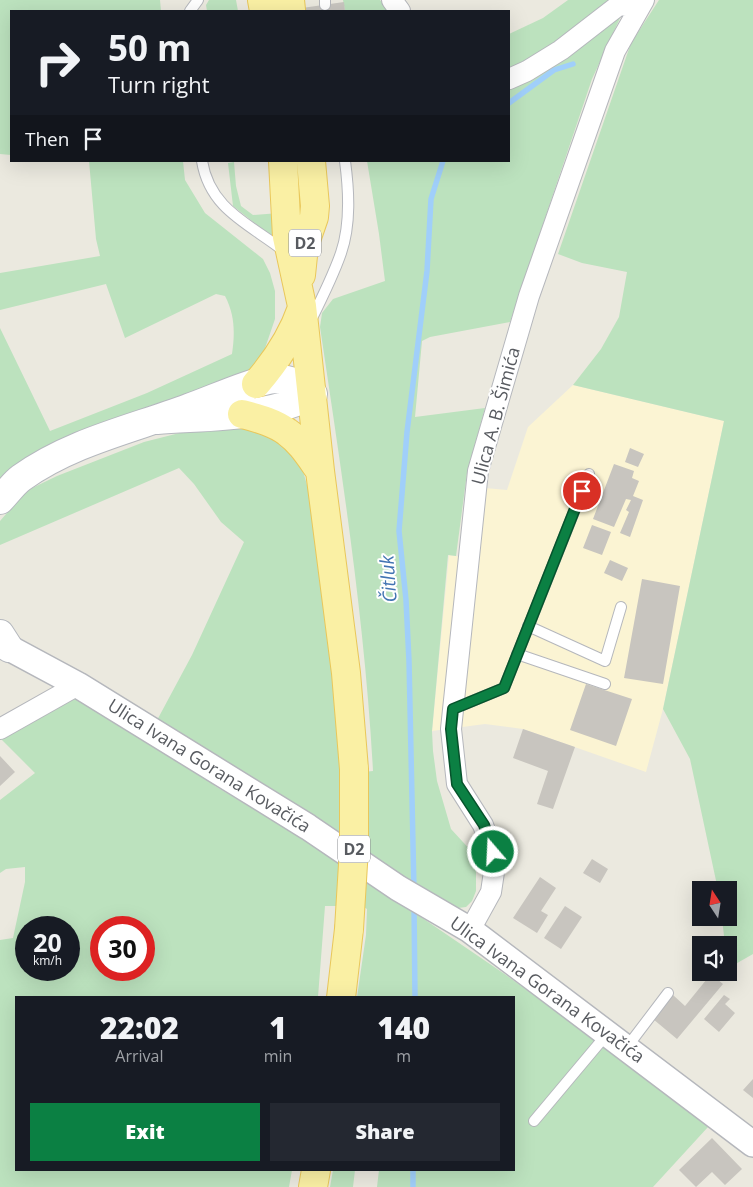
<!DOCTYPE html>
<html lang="en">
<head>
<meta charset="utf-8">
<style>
	body { margin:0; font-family:"Open Sans",sans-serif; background:#242831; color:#f1f3f6; height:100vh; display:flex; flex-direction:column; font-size:19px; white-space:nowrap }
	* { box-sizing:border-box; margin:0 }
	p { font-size:16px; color:#9ea1a6 }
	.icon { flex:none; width:28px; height:28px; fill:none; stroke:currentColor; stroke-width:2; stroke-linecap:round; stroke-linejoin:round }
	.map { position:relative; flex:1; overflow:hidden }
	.panel { position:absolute; left:15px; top:996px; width:500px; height:175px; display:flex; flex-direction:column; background:#171b24; border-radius:0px; box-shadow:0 5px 20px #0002 }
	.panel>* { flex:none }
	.guide { position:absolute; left:10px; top:10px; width:500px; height:152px; border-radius:0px; box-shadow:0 5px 20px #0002; background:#171b24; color:#f1f3f6; overflow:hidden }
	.needle { width:32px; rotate:348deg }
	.tools { position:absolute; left:692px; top:881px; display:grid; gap:10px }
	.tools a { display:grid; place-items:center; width:45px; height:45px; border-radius:0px; background:#171b24; box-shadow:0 5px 20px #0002; font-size:25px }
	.speed { position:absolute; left:15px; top:916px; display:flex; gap:10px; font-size:25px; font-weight:700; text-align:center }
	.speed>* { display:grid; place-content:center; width:65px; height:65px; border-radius:50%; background:#171b24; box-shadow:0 5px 20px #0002; line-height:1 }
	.speed small { font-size:12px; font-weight:400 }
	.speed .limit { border:8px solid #d22; background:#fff; color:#111 }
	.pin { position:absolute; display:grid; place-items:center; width:42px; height:42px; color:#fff; margin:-21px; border:2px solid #fff; border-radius:50%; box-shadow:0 1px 5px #0007 }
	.me { position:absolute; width:55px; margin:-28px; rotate:341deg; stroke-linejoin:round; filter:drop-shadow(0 0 4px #0008) }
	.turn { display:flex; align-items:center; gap:18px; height:105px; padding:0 15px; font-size:22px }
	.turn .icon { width:65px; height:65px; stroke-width:2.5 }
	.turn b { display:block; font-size:35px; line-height:42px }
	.then { display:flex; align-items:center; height:48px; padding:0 15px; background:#0003; gap:10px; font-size:19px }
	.eta { display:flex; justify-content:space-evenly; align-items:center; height:85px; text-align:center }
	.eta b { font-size:30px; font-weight:800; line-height:35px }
	.cta { display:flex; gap:10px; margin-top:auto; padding:10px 15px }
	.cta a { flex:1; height:58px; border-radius:0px; background:#0b8043; color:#fff; font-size:20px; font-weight:800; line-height:58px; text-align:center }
	.cta a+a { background:#242831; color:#f1f3f6 }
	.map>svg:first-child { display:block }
	.commercial { fill:#fbf4d3 }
	.green { fill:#bce2be; fill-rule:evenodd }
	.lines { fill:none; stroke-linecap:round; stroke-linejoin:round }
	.stream { stroke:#a0cffa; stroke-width:5.5 }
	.building { fill:#c8c5bf }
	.service-casing { stroke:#b5b7bc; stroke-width:12 }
	.minor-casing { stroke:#b5b7bc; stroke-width:22 }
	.tertiary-casing { stroke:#b5b7bc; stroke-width:28 }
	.secondary-casing { stroke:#b5b8be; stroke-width:30 }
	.primary-casing { stroke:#e9c75a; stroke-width:30 }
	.service { stroke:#fff; stroke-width:10 }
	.minor { stroke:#fff; stroke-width:20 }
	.tertiary { stroke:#fff; stroke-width:25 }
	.secondary { stroke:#fff; stroke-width:28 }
	.primary { stroke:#faf0a4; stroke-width:28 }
	.primary-bridge-casing { stroke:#e9c75a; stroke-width:30; stroke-linecap:butt }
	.primary-bridge { stroke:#faf0a4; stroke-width:28 }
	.route-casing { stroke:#07532c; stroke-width:12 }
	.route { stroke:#0b8043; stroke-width:9 }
	.labels { text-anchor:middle; stroke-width:4; stroke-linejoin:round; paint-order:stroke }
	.shield { fill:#fff; stroke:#8a8c90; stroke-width:1 }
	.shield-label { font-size:16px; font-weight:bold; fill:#585b60 }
	.street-label { font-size:18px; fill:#585b60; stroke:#fff }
	.water-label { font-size:19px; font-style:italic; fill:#4274b2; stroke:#fff }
</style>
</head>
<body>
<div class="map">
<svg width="753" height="1187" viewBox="0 0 753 1187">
	<rect width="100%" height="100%" fill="#ebe9df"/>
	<!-- commercial -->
	<path class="commercial" d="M573,385L724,421L663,709L646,772L523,729L485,724L432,731L449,555L475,559L485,488L507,490L528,427Z"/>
	<!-- green -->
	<path class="green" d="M0,0H160L161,11H11V155L0,154Z
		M209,0H236L238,11H207L206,5Z
		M343,0H380L389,11H345Z
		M568,0H613L543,54L509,73V34L543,18Z
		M659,0H753V954L732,966L729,956V945H725L722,918H729V890H718L690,759L663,709L724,421L573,385L601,349L619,317L627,272L582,263L558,254L631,43Z
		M621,16L592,79L510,322L430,337L422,341L415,417L485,408L467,473L456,556L448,555L432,731L433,751L437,781L451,829L474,854L476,868V891L472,901L466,907L458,908L445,904L155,724L192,655L244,542L221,522L194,484L179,468L0,545V521L26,491L57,476L144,442L207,426H263L300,460L310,496L328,619L344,774L373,771C365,622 342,475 320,327L322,313L333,299L385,281L379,234L367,161H509V87Z
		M89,161H183L185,180L205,213L263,259L270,273L275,291V319L261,360L252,371L0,486V328L50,431L147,393L232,354C235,333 235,315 225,296L216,294L125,338L106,284L0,310V273L100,256L96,239Z
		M234,162L236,186L241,206L253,215L279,213L278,237L271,236L233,206L228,163Z
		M67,698L79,700L209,775L215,786L330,855L506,975L610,1050L708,1127L653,1187H377L379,1170H514V998L357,997L366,935L367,909L362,906H325L318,997L16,998V1170H292L289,1187H0V940L13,938L25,882V867L6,869L0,873V800L35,773L1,739ZM26,928H69V970H26ZM101,928H144V970H101Z
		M333,1170H355L353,1187H330Z"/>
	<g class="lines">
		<!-- stream -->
		<path class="stream" d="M509,103L554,70L573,64
			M414,890L409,661L406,600L399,531L407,432L427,271L431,199L443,161
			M414,905L415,998
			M413,1187V1170"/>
	</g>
	<!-- building -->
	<path class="building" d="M344,2L345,11H289L288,10Z
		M630,448L644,454L638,467L625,462Z
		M614,464L634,471L632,478L639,481L633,496L643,500L630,537L620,533L629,512L626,510L631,500L626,499L614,527L593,519Z
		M592,525L611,532L602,555L583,548Z
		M610,560L628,568L622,581L604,573Z
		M642,579L680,586L663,684L624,678Z
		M586,684L632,699L616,746L570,730Z
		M523,729L575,747L553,809L537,804L548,771L513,758Z
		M0,756L15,772L0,786Z
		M592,859L608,869L600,883L583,873Z
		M540,877L556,888L541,911L548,915L537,933L513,918Z
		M565,906L582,917L561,949L544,938Z
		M711,974L723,984L677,1039L653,1019L673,995L685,1006Z
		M724,995L730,999L725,1004L735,1013L719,1032L704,1019Z
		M753,1079V1098L743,1090Z
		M712,1138L742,1169L725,1185L712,1172L696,1187L679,1170Z"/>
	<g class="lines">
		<!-- service casing -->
		<g class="service-casing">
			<path id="service" d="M325,0V5
				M190,11L198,0
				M202,161C210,210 250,224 284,251
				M311,320C322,298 333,276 341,253C351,224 349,191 345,161
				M528,626L605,661L621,607
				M517,654L605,684
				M453,709L504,688L589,474
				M627,1047L668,993
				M534,1121L607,1034"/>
		</g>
		<!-- minor casing -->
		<g class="minor-casing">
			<path id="minor" d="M392,0L400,11
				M509,79L527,71L561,50L619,5L640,7
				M0,729L78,685
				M470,930L491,892L494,872L493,852L483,825L457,784L451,729L478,471L529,296L615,51L644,0"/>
		</g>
		<!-- tertiary casing -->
		<g class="tertiary-casing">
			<path id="tertiary" d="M0,643L78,685L308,827L398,888L470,930L753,1144"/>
		</g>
		<!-- secondary casing -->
		<g class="secondary-casing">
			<path id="secondary" d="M0,500C7,493 13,484 21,478C71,442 132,429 188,408C212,400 251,381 275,379C290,378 301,385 313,394C269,419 206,416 157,420
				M0,634L9,648"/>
		</g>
		<!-- primary casing -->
		<g class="primary-casing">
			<path id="primary" d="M262,0L264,11
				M290,0L291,10
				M283,161L287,237L302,306L320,471L346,673L354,769
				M301,275L304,246L314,217L315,206L311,161
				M256,384C277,360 292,337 302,308
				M242,414C257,418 274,422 287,432C301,442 310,457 320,471
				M341,998L349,929
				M313,1187L316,1170"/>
		</g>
		<!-- service -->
		<use href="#service" class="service"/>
		<!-- minor -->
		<use href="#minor" class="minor"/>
		<!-- tertiary -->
		<use href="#tertiary" class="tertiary"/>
		<!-- secondary -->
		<use href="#secondary" class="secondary"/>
		<!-- primary -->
		<use href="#primary" class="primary"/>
		<!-- primary-bridge casing -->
		<g class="primary-bridge-casing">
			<path id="primary-bridge" d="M349,929L354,848V769"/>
		</g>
		<!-- primary-bridge -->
		<use href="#primary-bridge" class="primary-bridge"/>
	</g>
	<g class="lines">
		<!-- route casing -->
		<g class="route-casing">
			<path id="route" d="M493,852L484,825L457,784L451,729L453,709L504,688L582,491"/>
		</g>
		<!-- route -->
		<use href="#route" class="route"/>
	</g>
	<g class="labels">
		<!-- shield labels -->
		<g class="shield">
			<rect x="289" y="229.5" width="32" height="27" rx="4"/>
			<rect x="338" y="835.5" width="32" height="27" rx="4"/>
		</g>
		<g class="shield-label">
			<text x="305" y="249">D2</text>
			<text x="354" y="855">D2</text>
		</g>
		<!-- street labels -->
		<g class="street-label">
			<text transform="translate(496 416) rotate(-75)" y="6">Ulica A. B. Šimića</text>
			<text transform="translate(209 766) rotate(32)" y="6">Ulica Ivana Gorana Kovačića</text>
			<text transform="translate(547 990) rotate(36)" y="6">Ulica Ivana Gorana Kovačića</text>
		</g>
		<!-- water labels -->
		<g class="water-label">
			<text transform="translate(388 579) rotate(-94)" y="7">Čitluk</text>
		</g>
	</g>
</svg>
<div class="tools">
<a><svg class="needle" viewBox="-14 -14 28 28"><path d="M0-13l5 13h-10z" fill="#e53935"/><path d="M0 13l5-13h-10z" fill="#9ea1a6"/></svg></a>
<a><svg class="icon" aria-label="sound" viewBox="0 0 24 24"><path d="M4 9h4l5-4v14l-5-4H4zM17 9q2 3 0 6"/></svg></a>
</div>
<div class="speed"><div>20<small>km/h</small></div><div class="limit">30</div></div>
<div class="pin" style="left:582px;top:491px;background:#d93025"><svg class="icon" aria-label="arrive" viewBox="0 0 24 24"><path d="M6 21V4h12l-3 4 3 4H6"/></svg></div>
<svg class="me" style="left:493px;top:852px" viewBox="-20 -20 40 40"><circle r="17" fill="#0b8043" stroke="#fff" stroke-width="3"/><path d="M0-11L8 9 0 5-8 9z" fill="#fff"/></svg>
<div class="guide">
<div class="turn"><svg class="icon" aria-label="right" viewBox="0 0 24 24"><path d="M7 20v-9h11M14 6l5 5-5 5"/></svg><div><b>50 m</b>Turn right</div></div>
<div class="then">Then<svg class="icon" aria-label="arrive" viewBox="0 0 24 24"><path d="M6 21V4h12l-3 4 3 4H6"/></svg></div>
</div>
<section class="panel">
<div class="eta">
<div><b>22:02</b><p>Arrival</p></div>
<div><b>1</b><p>min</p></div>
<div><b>140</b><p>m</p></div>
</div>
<div class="cta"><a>Exit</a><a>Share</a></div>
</section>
</div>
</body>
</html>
